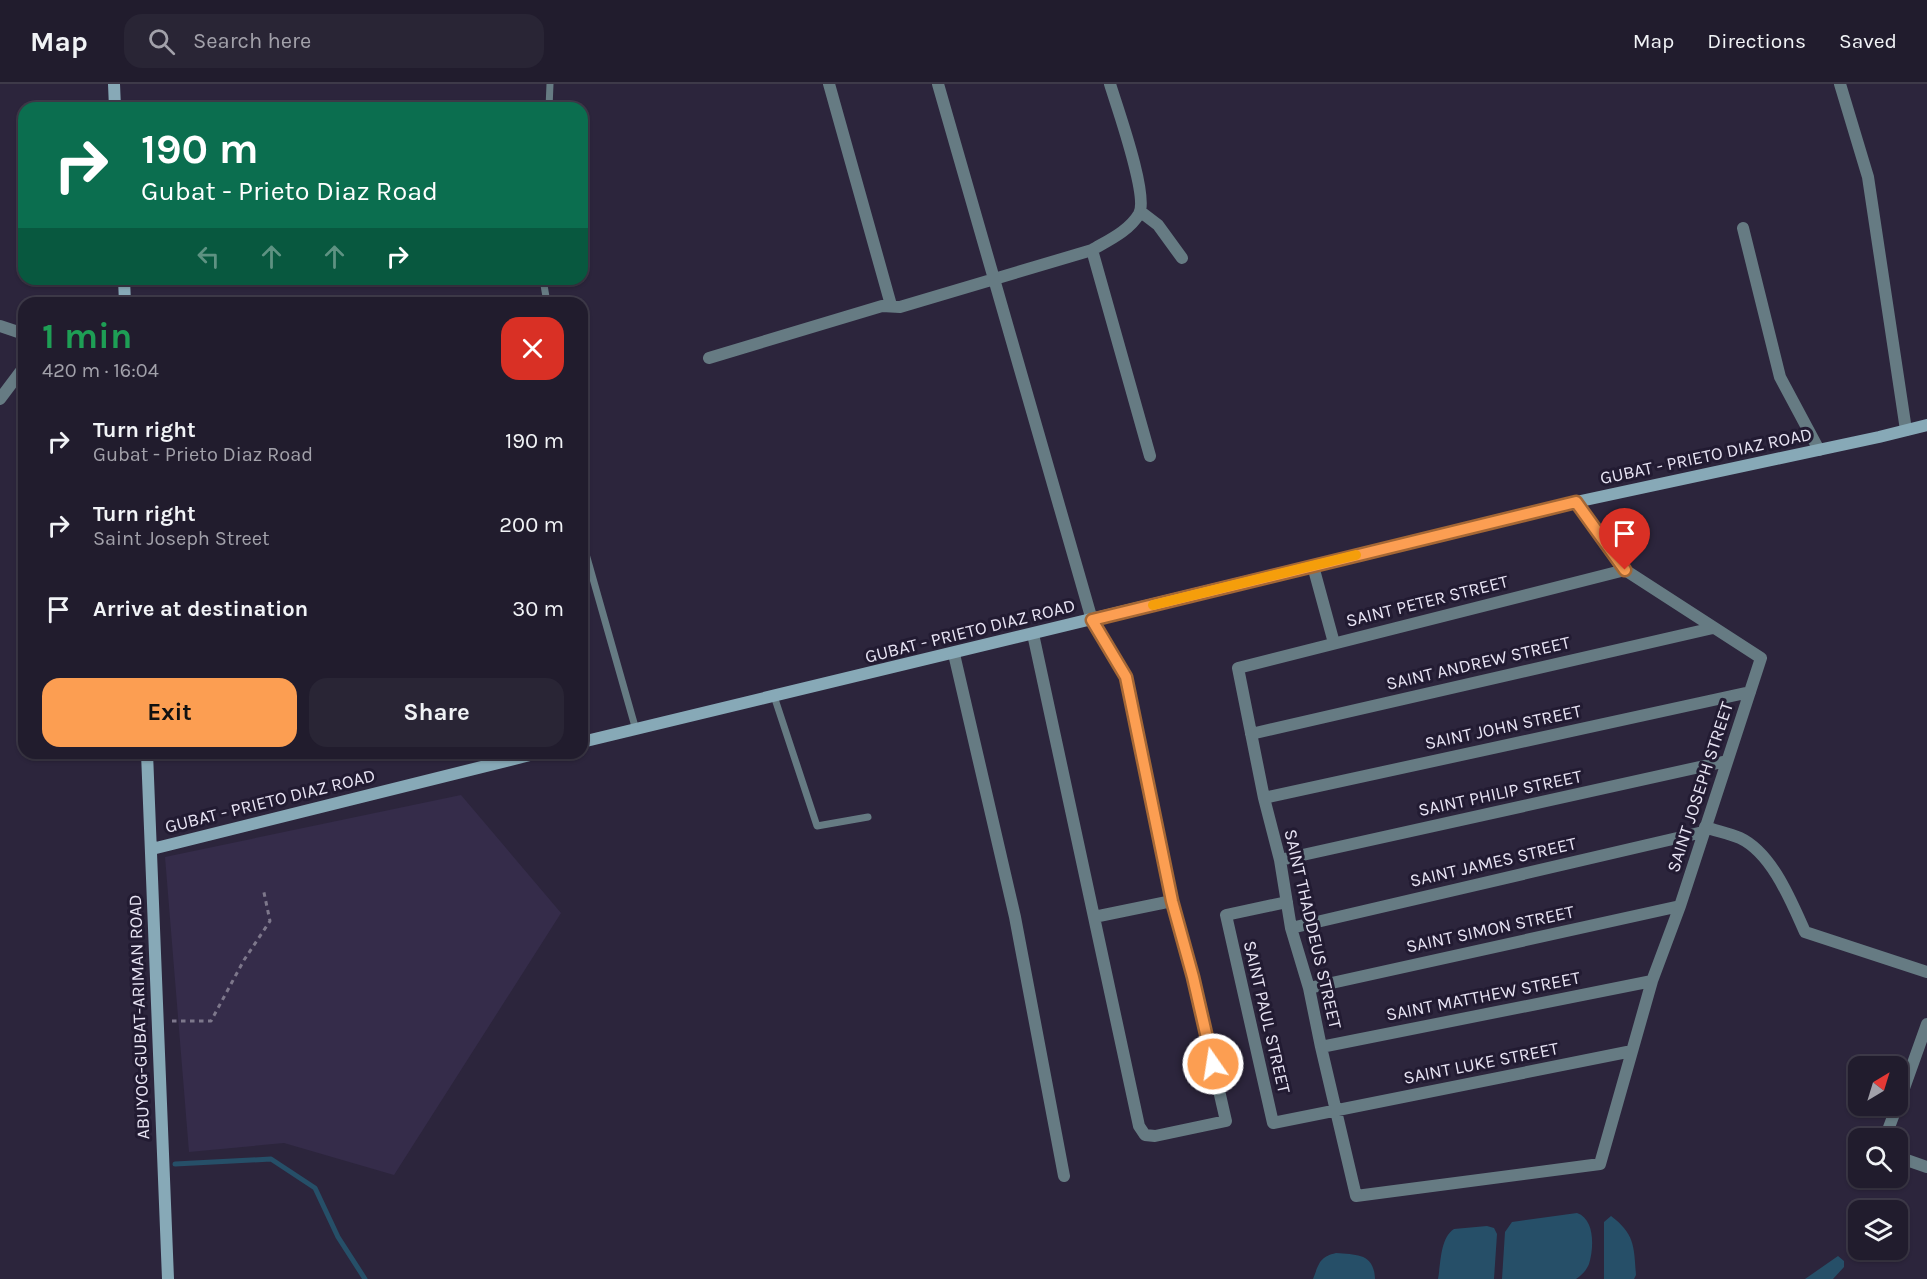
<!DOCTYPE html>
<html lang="en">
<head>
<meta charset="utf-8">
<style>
	body { margin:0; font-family:Karla,sans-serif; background:#292535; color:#f1f3f6; height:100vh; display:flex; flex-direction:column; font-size:22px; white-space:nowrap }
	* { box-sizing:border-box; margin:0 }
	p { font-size:20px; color:#a2a1aa }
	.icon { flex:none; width:33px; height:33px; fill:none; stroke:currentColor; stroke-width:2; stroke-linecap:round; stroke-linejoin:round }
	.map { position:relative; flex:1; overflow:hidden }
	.sheet { position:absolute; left:18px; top:213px; width:570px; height:462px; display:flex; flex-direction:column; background:#211c2d; border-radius:18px; box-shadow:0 2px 4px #0004,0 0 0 2px #3e3a49 }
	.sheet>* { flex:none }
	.guide { position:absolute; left:18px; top:18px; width:570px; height:183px; border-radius:18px; box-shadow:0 2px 4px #0004,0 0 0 2px #3e3a49; background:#0b6e4f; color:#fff; overflow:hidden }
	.needle { width:39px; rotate:38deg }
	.controls { position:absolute; left:1848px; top:972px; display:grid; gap:12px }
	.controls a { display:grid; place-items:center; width:60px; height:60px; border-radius:12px; background:#211c2d; box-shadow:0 2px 4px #0004,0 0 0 2px #3e3a49; font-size:30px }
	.pin { position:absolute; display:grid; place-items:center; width:51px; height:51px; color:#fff; margin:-62px -26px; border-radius:50% 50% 50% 0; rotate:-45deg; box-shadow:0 0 6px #0007 }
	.pin .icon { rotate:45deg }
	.me { position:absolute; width:66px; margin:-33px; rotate:347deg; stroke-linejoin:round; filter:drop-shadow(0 0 4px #0008) }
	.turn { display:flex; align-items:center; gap:21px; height:126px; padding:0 24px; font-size:27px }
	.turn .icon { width:78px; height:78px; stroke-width:2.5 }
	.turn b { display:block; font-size:42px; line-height:51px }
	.lanes { display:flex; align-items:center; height:57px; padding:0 24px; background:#0003; justify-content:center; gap:30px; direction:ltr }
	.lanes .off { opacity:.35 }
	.round { display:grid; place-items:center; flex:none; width:63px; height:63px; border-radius:18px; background:#292535 }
	.headline { display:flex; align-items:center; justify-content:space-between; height:102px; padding:0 24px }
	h1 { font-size:36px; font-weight:700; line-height:45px; color:#1e9e55 }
	.action { display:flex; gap:12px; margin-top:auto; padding:12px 24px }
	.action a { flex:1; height:69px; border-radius:18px; background:#fc9e52; color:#111; font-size:24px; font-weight:700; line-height:69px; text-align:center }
	.action a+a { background:#292535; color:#f1f3f6 }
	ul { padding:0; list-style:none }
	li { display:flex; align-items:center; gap:18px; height:84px; padding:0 24px }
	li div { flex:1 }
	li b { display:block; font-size:22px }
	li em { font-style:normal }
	header { display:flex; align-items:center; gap:36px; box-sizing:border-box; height:84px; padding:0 30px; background:#211c2d; border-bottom:2px solid #3e3a49 }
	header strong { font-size:28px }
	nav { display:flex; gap:33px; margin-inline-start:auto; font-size:21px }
	.search { width:420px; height:54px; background:#292535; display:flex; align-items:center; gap:15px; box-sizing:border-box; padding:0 21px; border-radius:18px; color:#a2a1aa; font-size:22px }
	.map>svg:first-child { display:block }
	.built { fill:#352c4a }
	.water { fill:#264f68 }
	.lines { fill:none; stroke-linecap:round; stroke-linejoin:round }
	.stream { stroke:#264f68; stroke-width:5 }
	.path { stroke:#7d778b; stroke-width:3; stroke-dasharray:4.5 4.5; stroke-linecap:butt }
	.service { stroke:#667b83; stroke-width:7 }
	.minor { stroke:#667b83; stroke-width:12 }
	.tertiary { stroke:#667b83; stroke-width:12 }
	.secondary { stroke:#87a9b7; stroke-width:12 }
	.route-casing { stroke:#a46735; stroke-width:15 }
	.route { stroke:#fc9e52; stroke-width:10 }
	.slow { stroke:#f59e0b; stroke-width:10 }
	.labels { text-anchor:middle; stroke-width:6; stroke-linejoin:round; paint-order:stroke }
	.street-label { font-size:18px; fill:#e8e4f4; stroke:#221b32 }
</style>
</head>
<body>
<header>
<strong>Map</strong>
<div class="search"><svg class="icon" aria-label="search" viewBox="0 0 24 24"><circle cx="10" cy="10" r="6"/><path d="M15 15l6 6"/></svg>Search here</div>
<nav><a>Map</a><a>Directions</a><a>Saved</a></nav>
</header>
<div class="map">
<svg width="1927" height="1195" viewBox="0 0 1927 1195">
	<rect width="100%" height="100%" fill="#2c253c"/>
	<!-- built -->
	<path class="built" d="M461,711L561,829L394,1091L284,1059L189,1068L165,773Z"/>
	<!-- water -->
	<path class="water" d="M1577,1129C1595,1135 1594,1164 1589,1180C1586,1187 1582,1191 1576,1195H1502L1505,1148L1512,1138Z
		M1611,1132C1635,1150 1634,1163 1636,1191L1634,1195H1604V1138Z
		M1487,1142L1494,1144L1497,1150L1494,1195H1438C1441,1179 1440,1154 1454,1145Z
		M1336,1169C1357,1171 1374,1169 1375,1195H1313C1319,1180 1319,1173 1336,1169Z
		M1838,1172L1844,1177V1183L1833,1195H1805Z"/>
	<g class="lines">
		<!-- stream -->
		<path class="stream" d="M175,1080L271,1075L315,1104L338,1153L365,1195"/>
		<!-- path -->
		<path class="path" d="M172,937H211L244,876L270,837L263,804"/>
		<!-- service -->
		<path class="service" d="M549,24L550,0
			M543,195L547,219
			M582,456L636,646
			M774,612L817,742L868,733"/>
		<!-- minor -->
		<path class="minor" d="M829,0L891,221
			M938,0L1092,536L1126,593L1172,817L1193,893L1226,1037L1155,1052L1145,1051L1139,1042L1033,550
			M1840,0L1868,93L1906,346
			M1141,128L1158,141L1182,174
			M1743,144L1780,293L1819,366
			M1092,166C1109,156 1129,147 1139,130C1149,112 1117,23 1110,0
			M0,242L24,250
			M709,274L882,222L900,223L1092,166L1150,372
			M1576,418L1625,486L1761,574L1680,822L1652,897L1600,1080L1356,1112L1321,963L1309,904L1291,844L1280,776L1264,714L1238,584L1625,486
			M1313,482L1334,559
			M954,570L1015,833L1064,1092
			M1251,650L1713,544
			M1264,714L1750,608
			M1705,743C1716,747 1729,749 1740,754C1772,769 1791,817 1805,848L1927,888
			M1280,776L1727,677
			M1287,818L1226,831L1273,1039L1632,967
			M1094,833L1172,817
			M1291,844L1703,748
			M1309,904L1680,822
			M1321,963L1652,897
			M1898,1021L1927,940
			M1885,1054L1897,1022
			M1898,1073L1927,1083"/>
		<!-- tertiary -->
		<path class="tertiary" d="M0,315L24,283"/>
		<!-- secondary -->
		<path class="secondary" d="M114,0L115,24
			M124,195L125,219
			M582,658L1576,418L1879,353L1927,341
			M147,669L168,1195
			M152,765L538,669"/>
	</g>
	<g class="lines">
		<!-- route casing -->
		<g class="route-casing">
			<path id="route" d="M1213,980L1193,893L1172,817L1126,593L1092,536L1576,418L1625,486"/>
		</g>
		<!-- route -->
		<use href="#route" class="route"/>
		<!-- slow -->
		<path class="slow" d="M1153,521L1356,471"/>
	</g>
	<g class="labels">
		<!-- street labels -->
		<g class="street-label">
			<text transform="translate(1706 372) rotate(-12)" y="6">GUBAT - PRIETO DIAZ ROAD</text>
			<text transform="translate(1427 517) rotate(-14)" y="6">SAINT PETER STREET</text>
			<text transform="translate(970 547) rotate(-14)" y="6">GUBAT - PRIETO DIAZ ROAD</text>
			<text transform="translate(1478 579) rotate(-13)" y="6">SAINT ANDREW STREET</text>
			<text transform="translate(1503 643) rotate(-12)" y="6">SAINT JOHN STREET</text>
			<text transform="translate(1700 703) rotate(-72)" y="6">SAINT JOSEPH STREET</text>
			<text transform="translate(1500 709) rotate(-12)" y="6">SAINT PHILIP STREET</text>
			<text transform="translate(270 717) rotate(-14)" y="6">GUBAT - PRIETO DIAZ ROAD</text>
			<text transform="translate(1493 778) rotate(-13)" y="6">SAINT JAMES STREET</text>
			<text transform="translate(1313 845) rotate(77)" y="6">SAINT THADDEUS STREET</text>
			<text transform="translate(1490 845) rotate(-12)" y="6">SAINT SIMON STREET</text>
			<text transform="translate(1483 912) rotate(-11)" y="6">SAINT MATTHEW STREET</text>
			<text transform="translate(139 933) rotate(-92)" y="6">ABUYOG-GUBAT-ARIMAN ROAD</text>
			<text transform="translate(1267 933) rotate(77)" y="6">SAINT PAUL STREET</text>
			<text transform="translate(1481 979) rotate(-11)" y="6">SAINT LUKE STREET</text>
		</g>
	</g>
</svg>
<div class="controls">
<a><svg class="needle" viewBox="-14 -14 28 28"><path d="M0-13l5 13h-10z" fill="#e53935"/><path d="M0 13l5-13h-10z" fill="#a2a1aa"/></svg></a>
<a><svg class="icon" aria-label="search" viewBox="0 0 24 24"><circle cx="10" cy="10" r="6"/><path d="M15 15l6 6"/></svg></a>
<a><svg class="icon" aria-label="layers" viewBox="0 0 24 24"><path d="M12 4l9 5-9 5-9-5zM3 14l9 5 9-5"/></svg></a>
</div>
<div class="pin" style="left:1625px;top:486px;background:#d93025"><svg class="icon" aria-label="arrive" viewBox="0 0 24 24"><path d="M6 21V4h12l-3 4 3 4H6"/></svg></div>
<svg class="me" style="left:1213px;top:980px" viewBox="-20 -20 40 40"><circle r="17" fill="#fc9e52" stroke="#fff" stroke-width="3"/><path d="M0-11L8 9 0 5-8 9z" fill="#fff"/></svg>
<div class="guide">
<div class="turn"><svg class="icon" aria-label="right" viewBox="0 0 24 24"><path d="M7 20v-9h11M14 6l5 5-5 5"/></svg><div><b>190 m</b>Gubat - Prieto Diaz Road</div></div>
<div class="lanes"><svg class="icon off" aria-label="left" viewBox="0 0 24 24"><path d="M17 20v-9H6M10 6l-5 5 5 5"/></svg><svg class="icon off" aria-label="ahead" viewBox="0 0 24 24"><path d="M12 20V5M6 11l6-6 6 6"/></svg><svg class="icon off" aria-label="ahead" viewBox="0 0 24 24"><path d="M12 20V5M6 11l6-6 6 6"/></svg><svg class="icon" aria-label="right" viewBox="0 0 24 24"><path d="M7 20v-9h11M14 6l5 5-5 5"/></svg></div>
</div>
<section class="sheet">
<div class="headline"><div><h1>1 min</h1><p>420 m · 16:04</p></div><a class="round" style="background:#d93025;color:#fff"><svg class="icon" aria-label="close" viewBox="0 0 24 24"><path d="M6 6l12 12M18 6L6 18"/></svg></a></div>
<ul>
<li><svg class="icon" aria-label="right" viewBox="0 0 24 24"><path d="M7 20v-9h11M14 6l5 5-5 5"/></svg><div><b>Turn right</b><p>Gubat - Prieto Diaz Road</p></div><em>190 m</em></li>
<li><svg class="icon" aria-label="right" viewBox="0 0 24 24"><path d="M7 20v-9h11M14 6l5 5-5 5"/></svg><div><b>Turn right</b><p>Saint Joseph Street</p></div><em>200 m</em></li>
<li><svg class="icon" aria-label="arrive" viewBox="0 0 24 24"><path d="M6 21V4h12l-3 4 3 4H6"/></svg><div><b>Arrive at destination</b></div><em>30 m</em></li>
</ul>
<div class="action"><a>Exit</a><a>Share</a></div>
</section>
</div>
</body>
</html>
